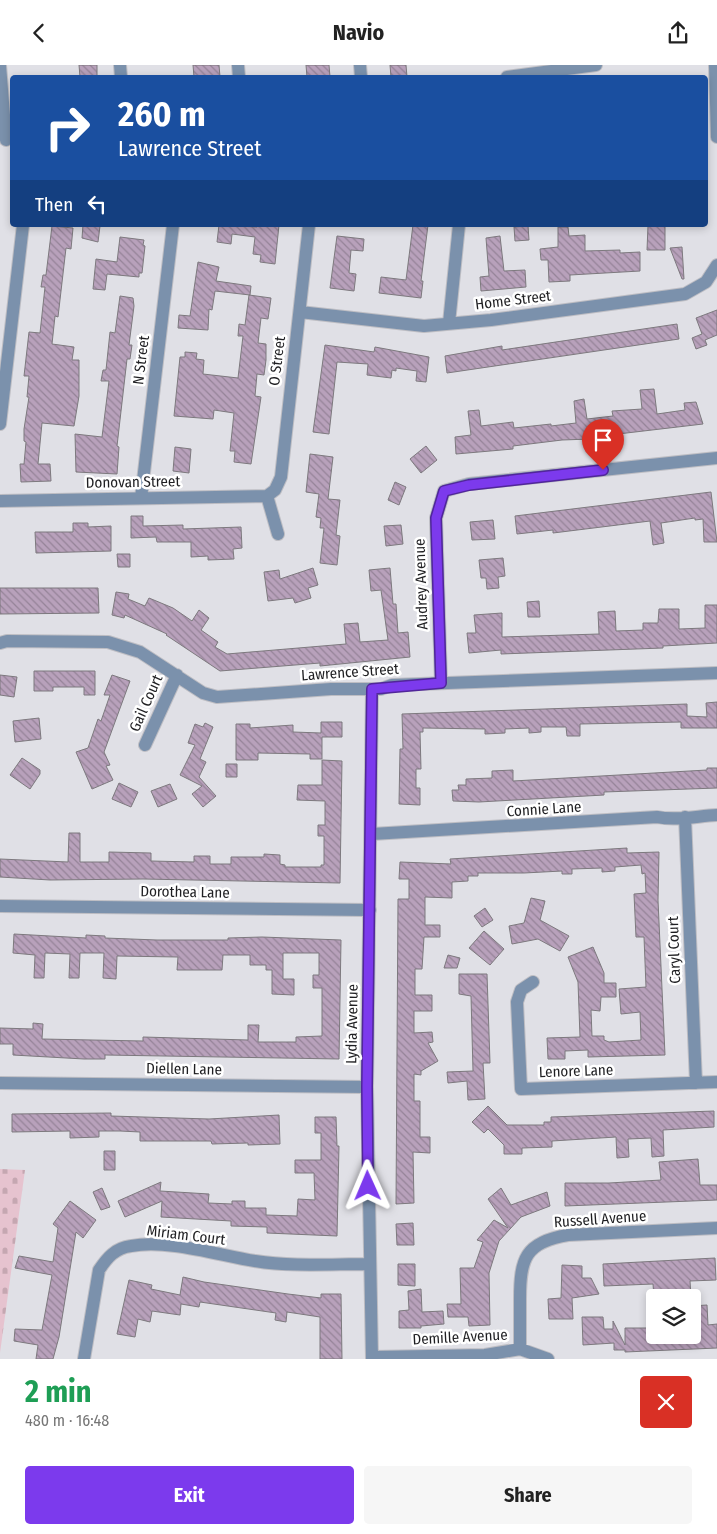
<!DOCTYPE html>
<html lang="en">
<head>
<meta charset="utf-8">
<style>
	body { margin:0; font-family:"Fira Sans Condensed",sans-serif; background:#f6f6f6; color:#222; height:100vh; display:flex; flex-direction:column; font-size:19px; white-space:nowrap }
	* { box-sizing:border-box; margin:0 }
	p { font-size:16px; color:#767676 }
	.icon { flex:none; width:28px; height:28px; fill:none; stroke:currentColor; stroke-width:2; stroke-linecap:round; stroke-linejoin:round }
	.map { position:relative; height:1294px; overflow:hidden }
	.sheet { display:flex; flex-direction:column; background:#fff; flex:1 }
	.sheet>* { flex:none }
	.top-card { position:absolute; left:10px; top:10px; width:698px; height:152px; border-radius:5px; box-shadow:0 2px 8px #0003; background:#1a4fa0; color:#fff; overflow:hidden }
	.tools { position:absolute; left:646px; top:1224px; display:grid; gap:10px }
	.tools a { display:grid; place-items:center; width:55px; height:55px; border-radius:5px; background:#fff; box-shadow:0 2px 8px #0003; font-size:25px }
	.pin { position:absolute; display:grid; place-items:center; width:42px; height:42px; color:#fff; margin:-51px -21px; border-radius:50% 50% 50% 0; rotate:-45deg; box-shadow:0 0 5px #0007 }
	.pin .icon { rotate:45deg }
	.me { position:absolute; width:55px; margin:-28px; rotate:359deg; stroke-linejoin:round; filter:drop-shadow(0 0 4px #0008) }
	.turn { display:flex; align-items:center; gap:18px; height:105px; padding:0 25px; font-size:22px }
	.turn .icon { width:65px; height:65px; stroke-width:2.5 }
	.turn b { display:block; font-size:35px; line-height:42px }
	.then { display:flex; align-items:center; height:48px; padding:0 25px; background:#0003; gap:10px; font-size:19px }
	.round { display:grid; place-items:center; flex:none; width:52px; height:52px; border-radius:5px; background:#f6f6f6 }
	.headline { display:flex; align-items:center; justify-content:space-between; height:85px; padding:0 25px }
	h1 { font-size:30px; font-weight:700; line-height:38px; color:#1e9e55 }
	.primary-button { display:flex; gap:10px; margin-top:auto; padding:10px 25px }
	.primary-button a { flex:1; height:58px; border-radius:5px; background:#7c3aed; color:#fff; font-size:20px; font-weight:700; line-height:58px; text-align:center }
	.primary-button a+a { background:#f6f6f6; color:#222 }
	header { display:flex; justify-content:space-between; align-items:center; height:65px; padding:0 25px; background:#fff; font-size:22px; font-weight:700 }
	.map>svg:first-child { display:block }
	.cemetery { fill:url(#cemetery-stones) }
	.building { fill:url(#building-back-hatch); stroke:#7d797e }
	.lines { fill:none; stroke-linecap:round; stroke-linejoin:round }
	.minor-casing { stroke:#bdbdc3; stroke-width:14 }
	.minor { stroke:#7b91ac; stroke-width:12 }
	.route-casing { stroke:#51269a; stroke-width:12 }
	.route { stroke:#7c3aed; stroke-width:9 }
	.labels { text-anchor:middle; stroke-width:5; stroke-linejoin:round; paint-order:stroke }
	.street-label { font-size:15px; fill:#1f1f22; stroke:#fff }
</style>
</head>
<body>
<header><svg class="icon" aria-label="back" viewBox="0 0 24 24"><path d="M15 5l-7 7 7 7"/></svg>Navio<svg class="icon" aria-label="share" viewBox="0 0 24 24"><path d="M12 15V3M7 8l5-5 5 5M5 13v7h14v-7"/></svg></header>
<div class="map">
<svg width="717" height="1294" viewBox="0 0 717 1294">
	<defs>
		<pattern id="cemetery-stones" width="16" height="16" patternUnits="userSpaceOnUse" patternTransform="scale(1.25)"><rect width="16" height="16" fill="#e6c3cf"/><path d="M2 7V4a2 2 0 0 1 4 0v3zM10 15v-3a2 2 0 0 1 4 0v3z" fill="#c5a7b1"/></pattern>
		<pattern id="building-back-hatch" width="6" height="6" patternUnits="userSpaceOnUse" patternTransform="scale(1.25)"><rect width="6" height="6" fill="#b8a1bb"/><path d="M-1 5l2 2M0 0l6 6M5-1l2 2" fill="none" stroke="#958398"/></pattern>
	</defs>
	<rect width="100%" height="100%" fill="#e0e0e6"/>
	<!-- cemetery -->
	<path class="cemetery" d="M0,1104L25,1105L0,1288Z"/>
	<!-- building -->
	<path class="building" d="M79,0H97V12H80Z
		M193,0H219L220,12H194Z
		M306,0H329L330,12H307Z
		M390,0H406L407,12H391Z
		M83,160L100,161L98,177L82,173Z
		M219,160L257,162V160H279L275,199L260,197L261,190L253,189L255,172L232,169L231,179L217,177Z
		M413,160H428L421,216H423L421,233L379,228L381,212L406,215Z
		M52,161L73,163L71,184L66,183L58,252L55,251L52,279L74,282L72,295H79V331L74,361L42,358L38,399H50L51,416L21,417L20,399H24L26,377L24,376V364L29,332H27L29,311H24L29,267L40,268L45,222H41L43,210H46Z
		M528,161L529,175L515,176L514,162Z
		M648,161H665V185H647Z
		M558,162H568L569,171L585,170V186L620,185V188L640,187V206L570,210V216L549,217L548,195H541L540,184L558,182Z
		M337,171L364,174L363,186L351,185L349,208L356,209L354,226L330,223Z
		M500,171L504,206L525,205L526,222L481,226L480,212L489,211L486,173Z
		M120,172L144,175L143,180L145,181L142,208H139V212L107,209L105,225L93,224L96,194L117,197Z
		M682,182L684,214H682L670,183Z
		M198,197L219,202L216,216L251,221L250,230L215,226L212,245L209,244L208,265L178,263L179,250L190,251Z
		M249,230L271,233L268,254L261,253L258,278L266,279V295L264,310L257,309L255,331L261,332L251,399L234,397L235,386H230L234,348L214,345L213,354L174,351L180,292H185V287L197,288L196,294L204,295L203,309L238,313L243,271H238L239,259L245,260Z
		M120,231L133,233L134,241L129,280H132L130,294H127L117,381L119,382L117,409L76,407L75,369L102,372L109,316H101L103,305H106L110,267L115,268Z
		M717,245V270L705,275L707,280L696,284L692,273L702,269L696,253Z
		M677,259L679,274L447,308L445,291L502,281V285Z
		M325,280L374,287L375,282L429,292L426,317L416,316L417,306L396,303V306L392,305L391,313L367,310L368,299L337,297L329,369L313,367Z
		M654,324L657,349L685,345L684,338L696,337L703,359L618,369L619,373L562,375L513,381V384L456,389L455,372L471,370L468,346L479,345L481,361L513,357L514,363L551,359V361L576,358L574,336L584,334L587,354L613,351L612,346L642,344L640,325Z
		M426,381L437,395L421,408L410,394Z
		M175,382L191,384L189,408L173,406Z
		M310,389L333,392L328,434L340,435L336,470L340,471L337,500L320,498L324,463H320L321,453L316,452L319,429L306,427Z
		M395,417L406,422L399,440L388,435Z
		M711,427L717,477H704L703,454L695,455V453L661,458L664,478L653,480L650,456L553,468V465L517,469L515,451Z
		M131,451H143V461L183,460V464L241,462L242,483L233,484L234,494L208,495V491L191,492V477H157L156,472L131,473Z
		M493,455L495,474L472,475L470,457Z
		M73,458H88V462L111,461V486L36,488L35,467H73Z
		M401,460L403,479L386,481L384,461Z
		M117,489H130V502H118Z
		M503,493L505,511L498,512L499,523L487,524L486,513H481L479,495Z
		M313,503L318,520L308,523L311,533L295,538L293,533L268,536L264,507L279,505L280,514Z
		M390,503L393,539H396L398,568L408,567L410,592L320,601V598L220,606L166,570L167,569L125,550L124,553L112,550L116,527L129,529L128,534L145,541L149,533L173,543L192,556L199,545L209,553L201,565L218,577L215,582L227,589L346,579L344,559L358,558L360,577L388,575L381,525L371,526L369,505Z
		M0,523H98L99,548L0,549Z
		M539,536L540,552H528L527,537Z
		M705,540H717V578L663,581V583L501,589V585L469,588L467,568H476L474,550L502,548V572L599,569L598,547L615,546L616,566L643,565V558H658L659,544H679V564L705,563Z
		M34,606H95V630H84V622H53V626H34Z
		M0,610L17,612L14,632L0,630Z
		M112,610L130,616L104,687L110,700L106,701L113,715L92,724L76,687L88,683L98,654L101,656L110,630H104Z
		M717,637V663H681V657L580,659V671H567L566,662H541V667L529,668V663L505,664V668L485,669V664L423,663V667H420L421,704H416V723H420V740L399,739L400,684H403L402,649L687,639V651L707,652L706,638Z
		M39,653L41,674L15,677L13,656Z
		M321,657H342V672H322V694H310V689L258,688V695H236V659H250V663L293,660V667L321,668Z
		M205,658L213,662L200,694L206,697L199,712L216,731L203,742L192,729L202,721L180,710L195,680L188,678L195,659L203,662Z
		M22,693L40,705V709L30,724L10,710Z
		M322,695L342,696L340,818L143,814L50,815L0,812V794L68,797L69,768H80V797H109V787L151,788V796L194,797V791H210V799H231V792H264V789L280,790V799L285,800V802H321V800H324V771H318V760H325V736L297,735L298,720H322Z
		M226,699H237V712H226Z
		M707,703H717V723L604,727V730L479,737L453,736L452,725H459L458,720H466V714L492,713V706L513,705V716L707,705Z
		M119,718L138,727L131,742L112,734Z
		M170,719L177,734L158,742L151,726Z
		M627,783V788L659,787L658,835L665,990L588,992V985L565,986V994H548L547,973L580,972L578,917L568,892L593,882L604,908V918H616V932H601L600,946L591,945L592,971H604V975L609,977L641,975L640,947L621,949L619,924L646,922L644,872H636L634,829L646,828L645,808L642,809L641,800L615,802V806L602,807V803L572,804V809H562V806L524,808H478V811H468V816L452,817V833L425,832V860H440V872H424L422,904H415V930H432V946H414V968L432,967L433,977L428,978L438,996L421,1006V1010L414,1009V1036H420V1072H430V1088L413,1087L414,1138L396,1139L398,834H409V814H399L400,797L451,799L450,794Z
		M531,833L545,836L540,855L569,871L560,886L538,874L512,879L509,861L524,858Z
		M485,843L493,855L482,862L474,851Z
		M484,866L504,884L490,900L469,883Z
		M14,869L86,873V870L105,871V873L157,875H228V873L262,872L341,875L339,994L105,990V994H84L13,990V979H0V963L33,964V958L43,959L42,974L143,976V972L248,975V960H259L258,977H296V972L322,971V923H313V910H319V888H283V914H294V930L272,929V905H266V900H250V890H223L222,905H177L178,892L117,891L116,914L103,913L104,888H80L79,913H69L70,889L45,888L44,913H34L35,890L13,888Z
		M448,890L460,893L457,903H444Z
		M459,909H487L490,998H483L485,1034L468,1035L467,1016L448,1018L447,1007L473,1006L471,931L459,929Z
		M488,1041L507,1060H544V1057H551V1052L714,1046V1062L663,1065L664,1091L652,1092L651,1073L628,1074L629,1092L617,1093L616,1072L552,1076V1082L522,1083V1089H504V1080L488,1064L484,1068L472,1057Z
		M111,1048V1051L209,1054L279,1050L280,1079L248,1080V1078L212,1079L211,1076H140V1067L120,1066H99V1072L70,1073V1066L12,1067V1049Z
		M315,1052H336L337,1081H339L337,1171L267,1168V1162L231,1161V1156L161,1152L162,1136L125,1152L118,1136L161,1117L160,1126L209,1129L208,1138L232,1139V1136H245V1143H266V1150L297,1151L298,1134L315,1135L314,1108H295V1095H321V1068H315Z
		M104,1086H115V1105H104Z
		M698,1094L700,1120H717V1135L565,1141V1118H609L661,1115L659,1097Z
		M102,1123L110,1142L101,1145L93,1127Z
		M501,1123L511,1140L547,1127L550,1141L521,1152L499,1176L489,1208L490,1260L469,1261L468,1252H448L447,1239H461L460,1203H474L483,1177L477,1175L494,1155L508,1163L488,1134Z
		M70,1136L96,1155L83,1173L76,1167L59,1272L53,1294H36L38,1280L14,1276L15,1264L42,1265L52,1210L15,1203L19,1191L53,1197L58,1163L53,1159Z
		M413,1158L414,1180H397L396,1159Z
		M715,1193L716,1215L690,1216L691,1232H654L653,1219L604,1221L603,1199Z
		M398,1199H415V1221L398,1220Z
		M562,1200L582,1201V1213H591L599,1229L572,1233L573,1254H549L548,1234L561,1233Z
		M183,1212L204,1217L288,1229L321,1233V1229H341L342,1294H320V1252L287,1247L286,1257L275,1255L276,1248L200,1237L199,1242L181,1239L180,1250L152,1246L150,1257L138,1254L135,1272L117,1269L129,1215L152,1220L151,1224L180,1230Z
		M421,1224L422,1247L443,1246L444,1259L421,1261V1263H399V1246L409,1245L408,1226Z
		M707,1240L708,1260L717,1259V1283L625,1287V1285H614V1278L583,1280L582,1252H603L604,1264H613V1256L625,1280V1263H655V1270H692V1241Z"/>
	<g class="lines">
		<!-- minor casing -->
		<g class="minor-casing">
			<path id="minor" d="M0,0L6,75
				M120,0L121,12
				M238,0L239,12
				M360,0L361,12
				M715,0L717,72
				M507,12L596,0
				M300,247L424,261L491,255L685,229L706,217L717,200
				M449,258L459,160
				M0,359L23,160
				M267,431L275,425L281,412L309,160
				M267,431L278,469
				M141,433L173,160
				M0,436L267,431
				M0,578L7,576L108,577L140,587L203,628L217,632L331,624H381L392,620L717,608
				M441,618L436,453L444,426L469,419L717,393
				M145,680L177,610
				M685,752L696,1018
				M372,769L657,752C677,756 697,751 717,750
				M0,841L370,845
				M533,917L521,925L517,937L521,1024L717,1017
				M0,1018L367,1022
				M520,1284C520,1268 520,1251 520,1234C520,1194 525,1177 568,1170L717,1163
				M372,1292L485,1290L520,1284L548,1294
				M84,1294L99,1205C107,1193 115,1183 131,1181C167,1174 218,1190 255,1196C292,1202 331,1199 369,1199
				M372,1294L367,1022L372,624"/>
		</g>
		<!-- minor -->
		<use href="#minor" class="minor"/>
	</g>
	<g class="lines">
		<!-- route casing -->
		<g class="route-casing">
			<path id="route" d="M368,1121L367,1022L372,624L441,618L436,453L444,426L469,420L603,405"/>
		</g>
		<!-- route -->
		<use href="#route" class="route"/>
	</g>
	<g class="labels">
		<!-- street labels -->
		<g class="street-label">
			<text transform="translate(513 235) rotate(-7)" y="5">Home Street</text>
			<text transform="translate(141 295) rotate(-83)" y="5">N Street</text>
			<text transform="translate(277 296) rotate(-83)" y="5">O Street</text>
			<text transform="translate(133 417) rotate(-1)" y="5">Donovan Street</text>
			<text transform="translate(421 519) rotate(-92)" y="5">Audrey Avenue</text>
			<text transform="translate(350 607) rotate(-4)" y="5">Lawrence Street</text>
			<text transform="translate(146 638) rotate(-66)" y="5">Gail Court</text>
			<text transform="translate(544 744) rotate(-4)" y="5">Connie Lane</text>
			<text transform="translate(185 827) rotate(1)" y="5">Dorothea Lane</text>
			<text transform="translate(674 885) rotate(-92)" y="5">Caryl Court</text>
			<text transform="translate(352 959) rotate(-89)" y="5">Lydia Avenue</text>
			<text transform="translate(184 1004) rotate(1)" y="5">Diellen Lane</text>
			<text transform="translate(576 1006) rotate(-2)" y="5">Lenore Lane</text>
			<text transform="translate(600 1154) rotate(-4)" y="5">Russell Avenue</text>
			<text transform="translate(186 1170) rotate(7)" y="5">Miriam Court</text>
			<text transform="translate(460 1272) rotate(-3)" y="5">Demille Avenue</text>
		</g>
	</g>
</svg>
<div class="tools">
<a><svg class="icon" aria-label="layers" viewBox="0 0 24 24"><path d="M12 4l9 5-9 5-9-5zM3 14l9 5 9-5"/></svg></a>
</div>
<div class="pin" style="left:603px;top:405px;background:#d93025"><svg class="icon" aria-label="arrive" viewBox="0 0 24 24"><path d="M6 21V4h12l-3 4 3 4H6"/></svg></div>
<svg class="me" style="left:368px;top:1121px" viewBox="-20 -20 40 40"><path d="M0-17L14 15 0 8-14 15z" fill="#7c3aed" stroke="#fff" stroke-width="4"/></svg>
<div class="top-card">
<div class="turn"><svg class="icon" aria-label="right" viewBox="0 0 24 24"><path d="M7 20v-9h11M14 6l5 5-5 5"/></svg><div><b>260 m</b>Lawrence Street</div></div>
<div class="then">Then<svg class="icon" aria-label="left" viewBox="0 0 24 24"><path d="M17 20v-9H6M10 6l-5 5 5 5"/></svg></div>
</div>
</div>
<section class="sheet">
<div class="headline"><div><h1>2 min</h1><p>480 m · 16:48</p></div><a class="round" style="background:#d93025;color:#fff"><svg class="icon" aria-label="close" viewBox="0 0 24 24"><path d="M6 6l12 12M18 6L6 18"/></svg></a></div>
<div class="primary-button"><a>Exit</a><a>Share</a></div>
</section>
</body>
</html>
